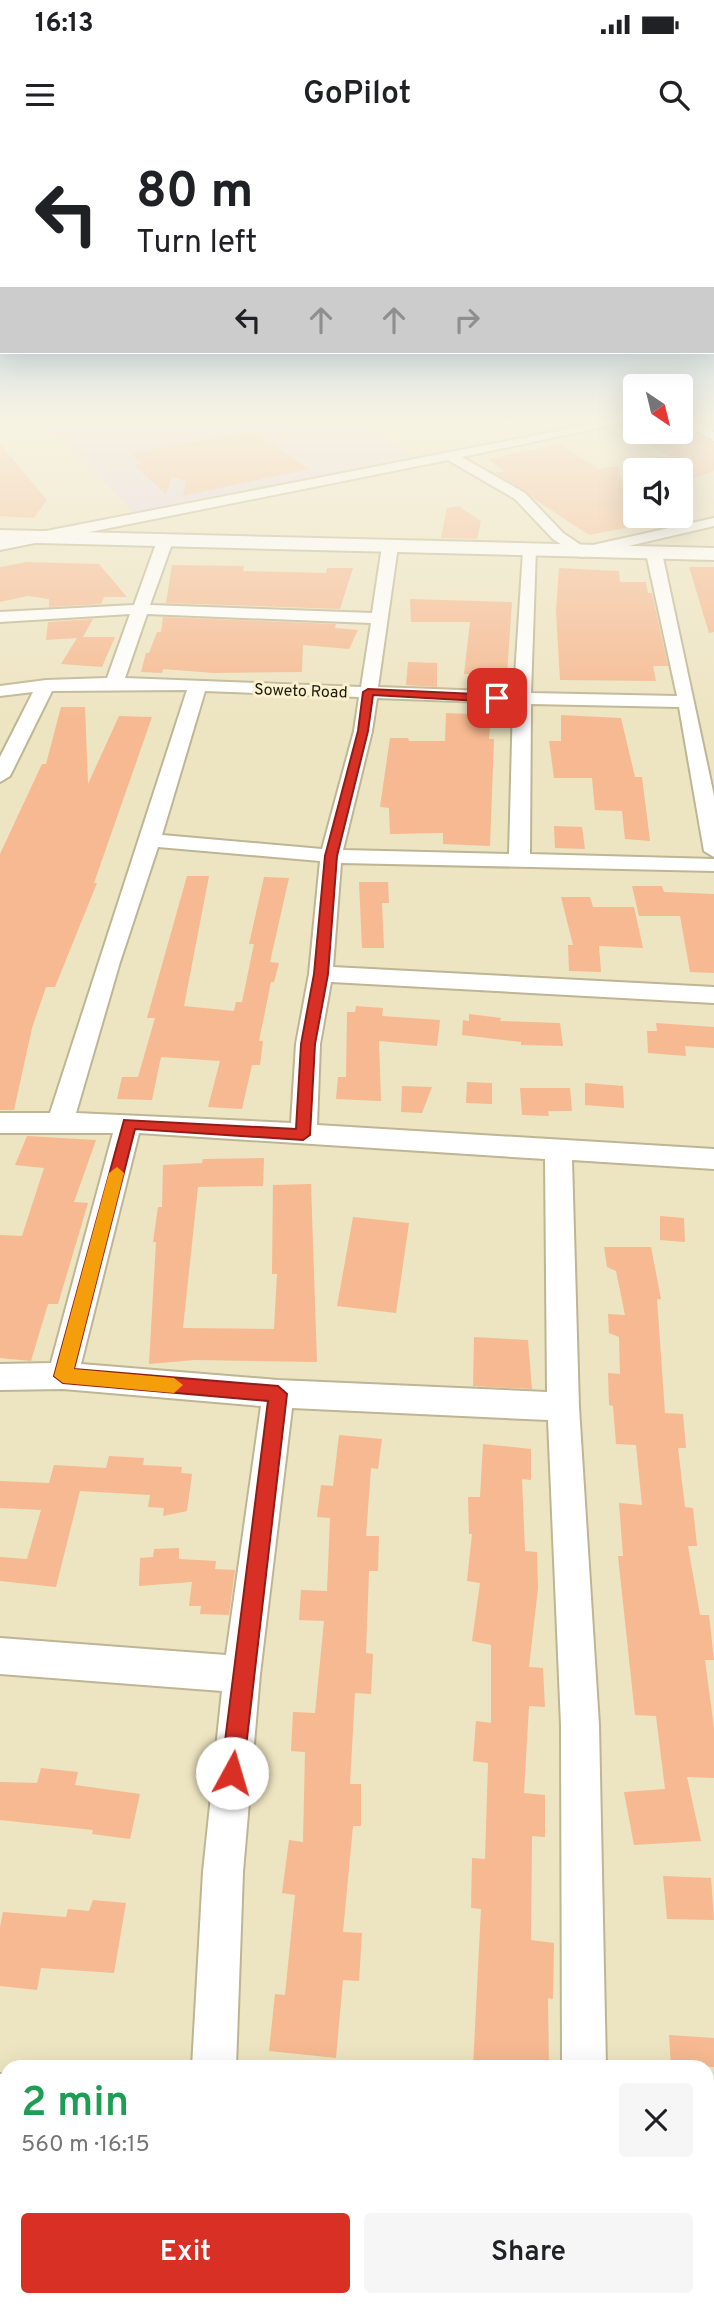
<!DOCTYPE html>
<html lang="en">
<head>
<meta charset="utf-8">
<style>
	body { margin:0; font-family:Overpass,sans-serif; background:#f6f6f6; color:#202124; height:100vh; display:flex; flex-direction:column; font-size:26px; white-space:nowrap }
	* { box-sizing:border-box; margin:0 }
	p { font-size:23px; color:#757577 }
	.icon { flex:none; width:38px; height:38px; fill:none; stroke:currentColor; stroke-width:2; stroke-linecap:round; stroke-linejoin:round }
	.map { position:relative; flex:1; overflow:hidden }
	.panel { position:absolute; left:0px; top:1920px; width:714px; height:247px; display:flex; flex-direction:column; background:#fff; border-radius:21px 21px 0 0; box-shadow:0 7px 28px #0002 }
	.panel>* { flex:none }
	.hud { position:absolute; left:0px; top:0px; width:714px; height:214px; box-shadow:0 7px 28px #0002; background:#fff; color:#202124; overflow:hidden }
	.needle { width:46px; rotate:145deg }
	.fabs { position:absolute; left:623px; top:234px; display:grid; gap:14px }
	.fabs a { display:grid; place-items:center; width:70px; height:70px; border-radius:7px; background:#fff; box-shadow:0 7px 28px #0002; font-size:35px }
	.pin { position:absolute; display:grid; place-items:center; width:60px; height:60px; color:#fff; margin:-30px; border-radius:14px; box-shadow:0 4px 10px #0006 }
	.me { position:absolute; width:77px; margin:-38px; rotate:6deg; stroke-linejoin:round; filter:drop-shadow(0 0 5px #0008) }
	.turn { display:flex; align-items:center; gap:24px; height:147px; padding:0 21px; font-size:32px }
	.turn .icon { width:91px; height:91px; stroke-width:2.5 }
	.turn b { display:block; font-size:49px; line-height:60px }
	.lanes { display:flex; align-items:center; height:66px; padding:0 21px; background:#0003; justify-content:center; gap:35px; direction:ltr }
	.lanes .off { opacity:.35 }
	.round { display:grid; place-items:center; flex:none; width:74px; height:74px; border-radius:7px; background:#f6f6f6 }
	.head { display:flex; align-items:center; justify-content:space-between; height:119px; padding:0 21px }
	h1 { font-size:42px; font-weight:600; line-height:52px; color:#1e9e55 }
	.action { display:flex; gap:14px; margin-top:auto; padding:14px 21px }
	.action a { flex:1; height:80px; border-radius:7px; background:#d93025; color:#fff; font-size:28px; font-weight:600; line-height:80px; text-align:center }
	.action a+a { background:#f6f6f6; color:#202124 }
	.status { display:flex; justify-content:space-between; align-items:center; height:49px; padding:0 35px; background:#fff; direction:ltr }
	.status svg { height:19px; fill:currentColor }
	header { display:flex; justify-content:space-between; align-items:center; height:91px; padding:0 21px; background:#fff; font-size:32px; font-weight:600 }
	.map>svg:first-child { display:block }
	.education { fill:#e4d3e5 }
	.building { fill:#f6b991 }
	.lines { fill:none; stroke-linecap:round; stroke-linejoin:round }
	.street-casing { stroke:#beb594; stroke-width:4 }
	.secondary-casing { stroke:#beb594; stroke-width:4 }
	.street { fill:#fff; fill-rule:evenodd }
	.secondary { fill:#fff; fill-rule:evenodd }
	.route { fill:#d93025; stroke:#8d1f18; stroke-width:2 }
	.slow { fill:#f59e0b }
	.labels { text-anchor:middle; stroke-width:6; stroke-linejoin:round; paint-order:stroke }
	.far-street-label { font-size:16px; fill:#1d1a0d; stroke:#faf1ce }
</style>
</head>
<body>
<div class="status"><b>16:13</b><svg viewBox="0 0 49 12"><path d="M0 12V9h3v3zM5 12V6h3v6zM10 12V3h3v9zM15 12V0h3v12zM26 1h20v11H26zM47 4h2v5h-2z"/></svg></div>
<header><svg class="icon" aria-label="menu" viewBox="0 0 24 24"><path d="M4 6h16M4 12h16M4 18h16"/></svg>GoPilot<svg class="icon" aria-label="search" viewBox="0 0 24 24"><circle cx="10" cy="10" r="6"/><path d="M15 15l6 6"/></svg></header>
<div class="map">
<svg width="714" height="2166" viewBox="0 0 714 2166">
	<rect width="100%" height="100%" fill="#ede4c1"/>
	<!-- education -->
	<path class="education" d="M47,282H363L413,317L133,372Z
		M0,1999H7V2160H141L140,2166H0Z"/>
	<!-- building -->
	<path class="building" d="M255,291L309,329L183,356L186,341L172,337L166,354L134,325L142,324L130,313Z
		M628,292H694L714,304V331L681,343V331H647L644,321L668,316Z
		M0,304L47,360L34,378L0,376Z
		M560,304L599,329L618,326L626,355L621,356L628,361L635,386L589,395L495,333L504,331L488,319Z
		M458,366L481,381L477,399L441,398L447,368Z
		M27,422L99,424L127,457H104L101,464L49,467V459L28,456L0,462V427Z
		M172,425L244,426L243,431L326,433L327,428H353L340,469L166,463Z
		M689,427H714V492L709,493Z
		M559,428L619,431L620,442H646L648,453H652L668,526H653L656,541L560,540L556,471Z
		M410,459L512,462L506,549L484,548L485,535L464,534L470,482H411Z
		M163,477L336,484L335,488L358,490L349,509L303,505L302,532L213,533L163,529L162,533L141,532L146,513H149L157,492H161Z
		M93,479L83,497H115L102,527L61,524L77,498L46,500L48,482Z
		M408,522L437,523V547L406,545Z
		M61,567H85L88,644L119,576L152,577L94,743H97L55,847H46L32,888L14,970H0V714L42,624H46Z
		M446,573L491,575L489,599H494L490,706L443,704V693L390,694L389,668L380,667L390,598H408L409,601H445Z
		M561,575L621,578L635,637H642L650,701L625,699L622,671L595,670L592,638H554L549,601H561Z
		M554,686L582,687L585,709L555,708Z
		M187,736H209L184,866L234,871L236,862H242L254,804H249L264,737L289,738L270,822L279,823L274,842H271L259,901H263L260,925H252L242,969L208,967L220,921L161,917L152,960L117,959L122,937H138L155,878H147Z
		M359,742H388L389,763H382L384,808H362Z
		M632,746H662L664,752L714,754V833L690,832L680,776H639Z
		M561,757H590L593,767H634L643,808L599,806L601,832L569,831L568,805H573Z
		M356,866L383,868L382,876L440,880L437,906L379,901L381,961L336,959L338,937H346L347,872H355Z
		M469,874L501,878L500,881L560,883L563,906L521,905V902L462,895L463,880L469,881Z
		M656,883L714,887V908L685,906L686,916L648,913L647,891H657Z
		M467,942L492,943V964L466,963Z
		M585,943L623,946L624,968L585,965Z
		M402,946L432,947L422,973L401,972Z
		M520,948H570L572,971H548L549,976L522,975Z
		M27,996L96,1000L74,1062L88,1063L58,1164H48L31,1221L0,1218V1095L22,1096L44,1028L15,1025Z
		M264,1018L263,1046L198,1047L183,1188L274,1189L277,1134H272L273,1045L311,1044L317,1222L194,1220L149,1224L156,1102H153L158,1067H162L163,1025L202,1023L203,1019Z
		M660,1076L684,1078L685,1102L660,1100Z
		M353,1077L409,1083L396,1173L337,1166Z
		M604,1107H651L661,1159H657L665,1273L683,1274L686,1308H678L685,1367L693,1368L697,1406H688L700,1475H709L714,1520H705L714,1588V1638L687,1637L701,1701L634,1705L624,1652L665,1649L656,1576L635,1575L618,1416H623L619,1363L642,1365L636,1305L616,1304L613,1266L609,1265L608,1233L620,1234L619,1197L609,1193L608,1174L625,1175L616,1131L607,1127Z
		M474,1197L528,1200L532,1249L473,1246Z
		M339,1295L382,1299L378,1329L371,1328L366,1396H379L378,1431H369L366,1513L373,1514L371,1554L355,1553L350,1644H361V1686H353L343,1792L362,1793L359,1841L343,1840L336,1918L269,1911L275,1854L285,1855L295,1755L282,1753L289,1700L303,1702L305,1612L291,1611L293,1572L315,1573L324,1481L299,1480L301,1450L327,1451L330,1378L317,1377L321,1345L333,1346Z
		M483,1304L531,1309V1340L522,1339L525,1411L537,1412L538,1448L529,1527L543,1528L545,1567L529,1566L524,1653L545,1655V1697L532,1696L531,1800L554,1803L553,1859L548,1858L549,1927H473L481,1769L471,1768L472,1718L485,1719L488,1623L473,1621L476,1581L491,1583V1505L472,1501L480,1443L467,1441L472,1394H469L468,1357H480Z
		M109,1316L144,1318L143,1325L182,1327L181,1333L192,1334L187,1371L163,1376L164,1368L148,1367L150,1355L80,1351L56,1447L0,1441V1417L27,1419L41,1370L0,1368V1341L49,1343L54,1325L106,1328Z
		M179,1408V1419L216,1421L215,1429L235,1430L229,1475L200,1474L201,1466H189L192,1442L139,1446L140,1418L153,1417L154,1409Z
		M41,1628L78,1632L75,1645L140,1654L130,1699L92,1694L93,1690L0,1680V1642L37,1643Z
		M663,1736L711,1738L714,1780L667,1779Z
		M93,1760L126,1763L114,1833L41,1828L37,1850L0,1846V1787L3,1772L66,1777L68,1769L89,1771Z
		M669,1895L714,1898V1927H671Z"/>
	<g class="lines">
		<!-- street casing -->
		<g class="street-casing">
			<path id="street" d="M604,282H627L462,317L525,353L563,393L584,407L714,378V386L581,417L553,399L515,359L448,320L0,410V400Z
				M682,282H697L714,292V301Z
				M165,396L173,401L150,465L372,473L382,406L385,403H395L398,406L378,547L514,552L523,411L526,408H536L531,553L677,556L646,413L654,408L662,413L714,656V717L704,711L679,567L531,564L530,714L714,719V731L341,723L333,827L714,847V863L331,842L320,904L317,985L714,1009V1029L572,1020L579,1267L599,1585L606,1927H562L561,1585L548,1280L292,1268L260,1534L243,1732L236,1927H192L203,1732L222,1551L0,1534V1498L226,1515L261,1266L63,1249L0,1250V1224L51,1223L113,993H0V973H50L187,550L52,551L10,636L0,642V617L33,552L0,556V546L46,540L107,538L130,474L0,482V472L134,465L157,401ZM147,474L371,483L361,547L125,538ZM205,551L359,557L354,591L322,709L162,695ZM377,558L513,563L509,714L343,710L372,591ZM158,707L320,721L309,834L296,904L291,983L76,973L120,822ZM139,993L545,1019L547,1252L278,1240L81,1224Z
				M0,1934H7V1978H0Z
				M707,1992H714V2038H707Z
				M426,2160H474V2166H426Z"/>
		</g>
		<!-- secondary casing -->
		<g class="secondary-casing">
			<path id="secondary" d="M0,390L714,408V420L0,402Z"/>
		</g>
		<!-- street -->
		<use href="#street" class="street"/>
		<!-- secondary -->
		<use href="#secondary" class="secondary"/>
	</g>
	<!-- sky -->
	<linearGradient id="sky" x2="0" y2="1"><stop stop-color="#8ebeec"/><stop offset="0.48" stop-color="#f7f3e3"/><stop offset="1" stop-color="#f7f3e3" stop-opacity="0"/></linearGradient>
	<rect width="714" height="585" fill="url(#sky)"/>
	<!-- route -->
	<path class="route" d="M368,549L497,555L502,558L497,562L373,555L368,591L337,716L328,834L315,904L310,995L303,1000L135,989L74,1229L278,1246L287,1254L243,1633L240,1641L232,1644L224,1641L221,1633L268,1261L63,1243L54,1236L124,980L296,989L301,904L314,834L325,716L358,591L363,552Z"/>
	<!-- slow -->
	<path class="slow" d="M117,1027L124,1033L74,1229L174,1238L183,1245L174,1253L63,1243L54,1236L109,1033Z"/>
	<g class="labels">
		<!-- far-street labels -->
		<g class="far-street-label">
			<text transform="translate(301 550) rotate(2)" y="6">Soweto Road</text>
		</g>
	</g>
</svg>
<div class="fabs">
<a><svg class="needle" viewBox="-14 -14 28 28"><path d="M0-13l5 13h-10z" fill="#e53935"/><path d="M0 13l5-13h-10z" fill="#757577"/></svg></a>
<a><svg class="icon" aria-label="sound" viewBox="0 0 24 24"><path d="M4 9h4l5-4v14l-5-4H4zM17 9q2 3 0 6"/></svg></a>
</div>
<div class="pin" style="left:497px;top:558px;background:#d93025"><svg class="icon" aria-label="arrive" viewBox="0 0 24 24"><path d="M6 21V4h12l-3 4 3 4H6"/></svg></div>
<svg class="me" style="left:232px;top:1633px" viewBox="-20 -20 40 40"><circle r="19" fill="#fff"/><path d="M0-13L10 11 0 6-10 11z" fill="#d93025"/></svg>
<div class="hud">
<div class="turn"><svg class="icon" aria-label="left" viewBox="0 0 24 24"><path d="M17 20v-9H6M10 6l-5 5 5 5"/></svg><div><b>80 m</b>Turn left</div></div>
<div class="lanes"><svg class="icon" aria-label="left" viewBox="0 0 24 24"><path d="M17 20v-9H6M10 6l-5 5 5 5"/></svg><svg class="icon off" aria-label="ahead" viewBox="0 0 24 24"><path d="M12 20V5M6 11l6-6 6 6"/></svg><svg class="icon off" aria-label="ahead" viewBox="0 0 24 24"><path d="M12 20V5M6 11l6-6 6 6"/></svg><svg class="icon off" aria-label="right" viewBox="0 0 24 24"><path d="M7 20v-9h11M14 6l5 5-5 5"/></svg></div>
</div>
<section class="panel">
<div class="head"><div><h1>2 min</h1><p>560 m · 16:15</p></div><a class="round"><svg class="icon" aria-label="close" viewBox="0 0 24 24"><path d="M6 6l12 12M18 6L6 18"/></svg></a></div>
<div class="action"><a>Exit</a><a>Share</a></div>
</section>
</div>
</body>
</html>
